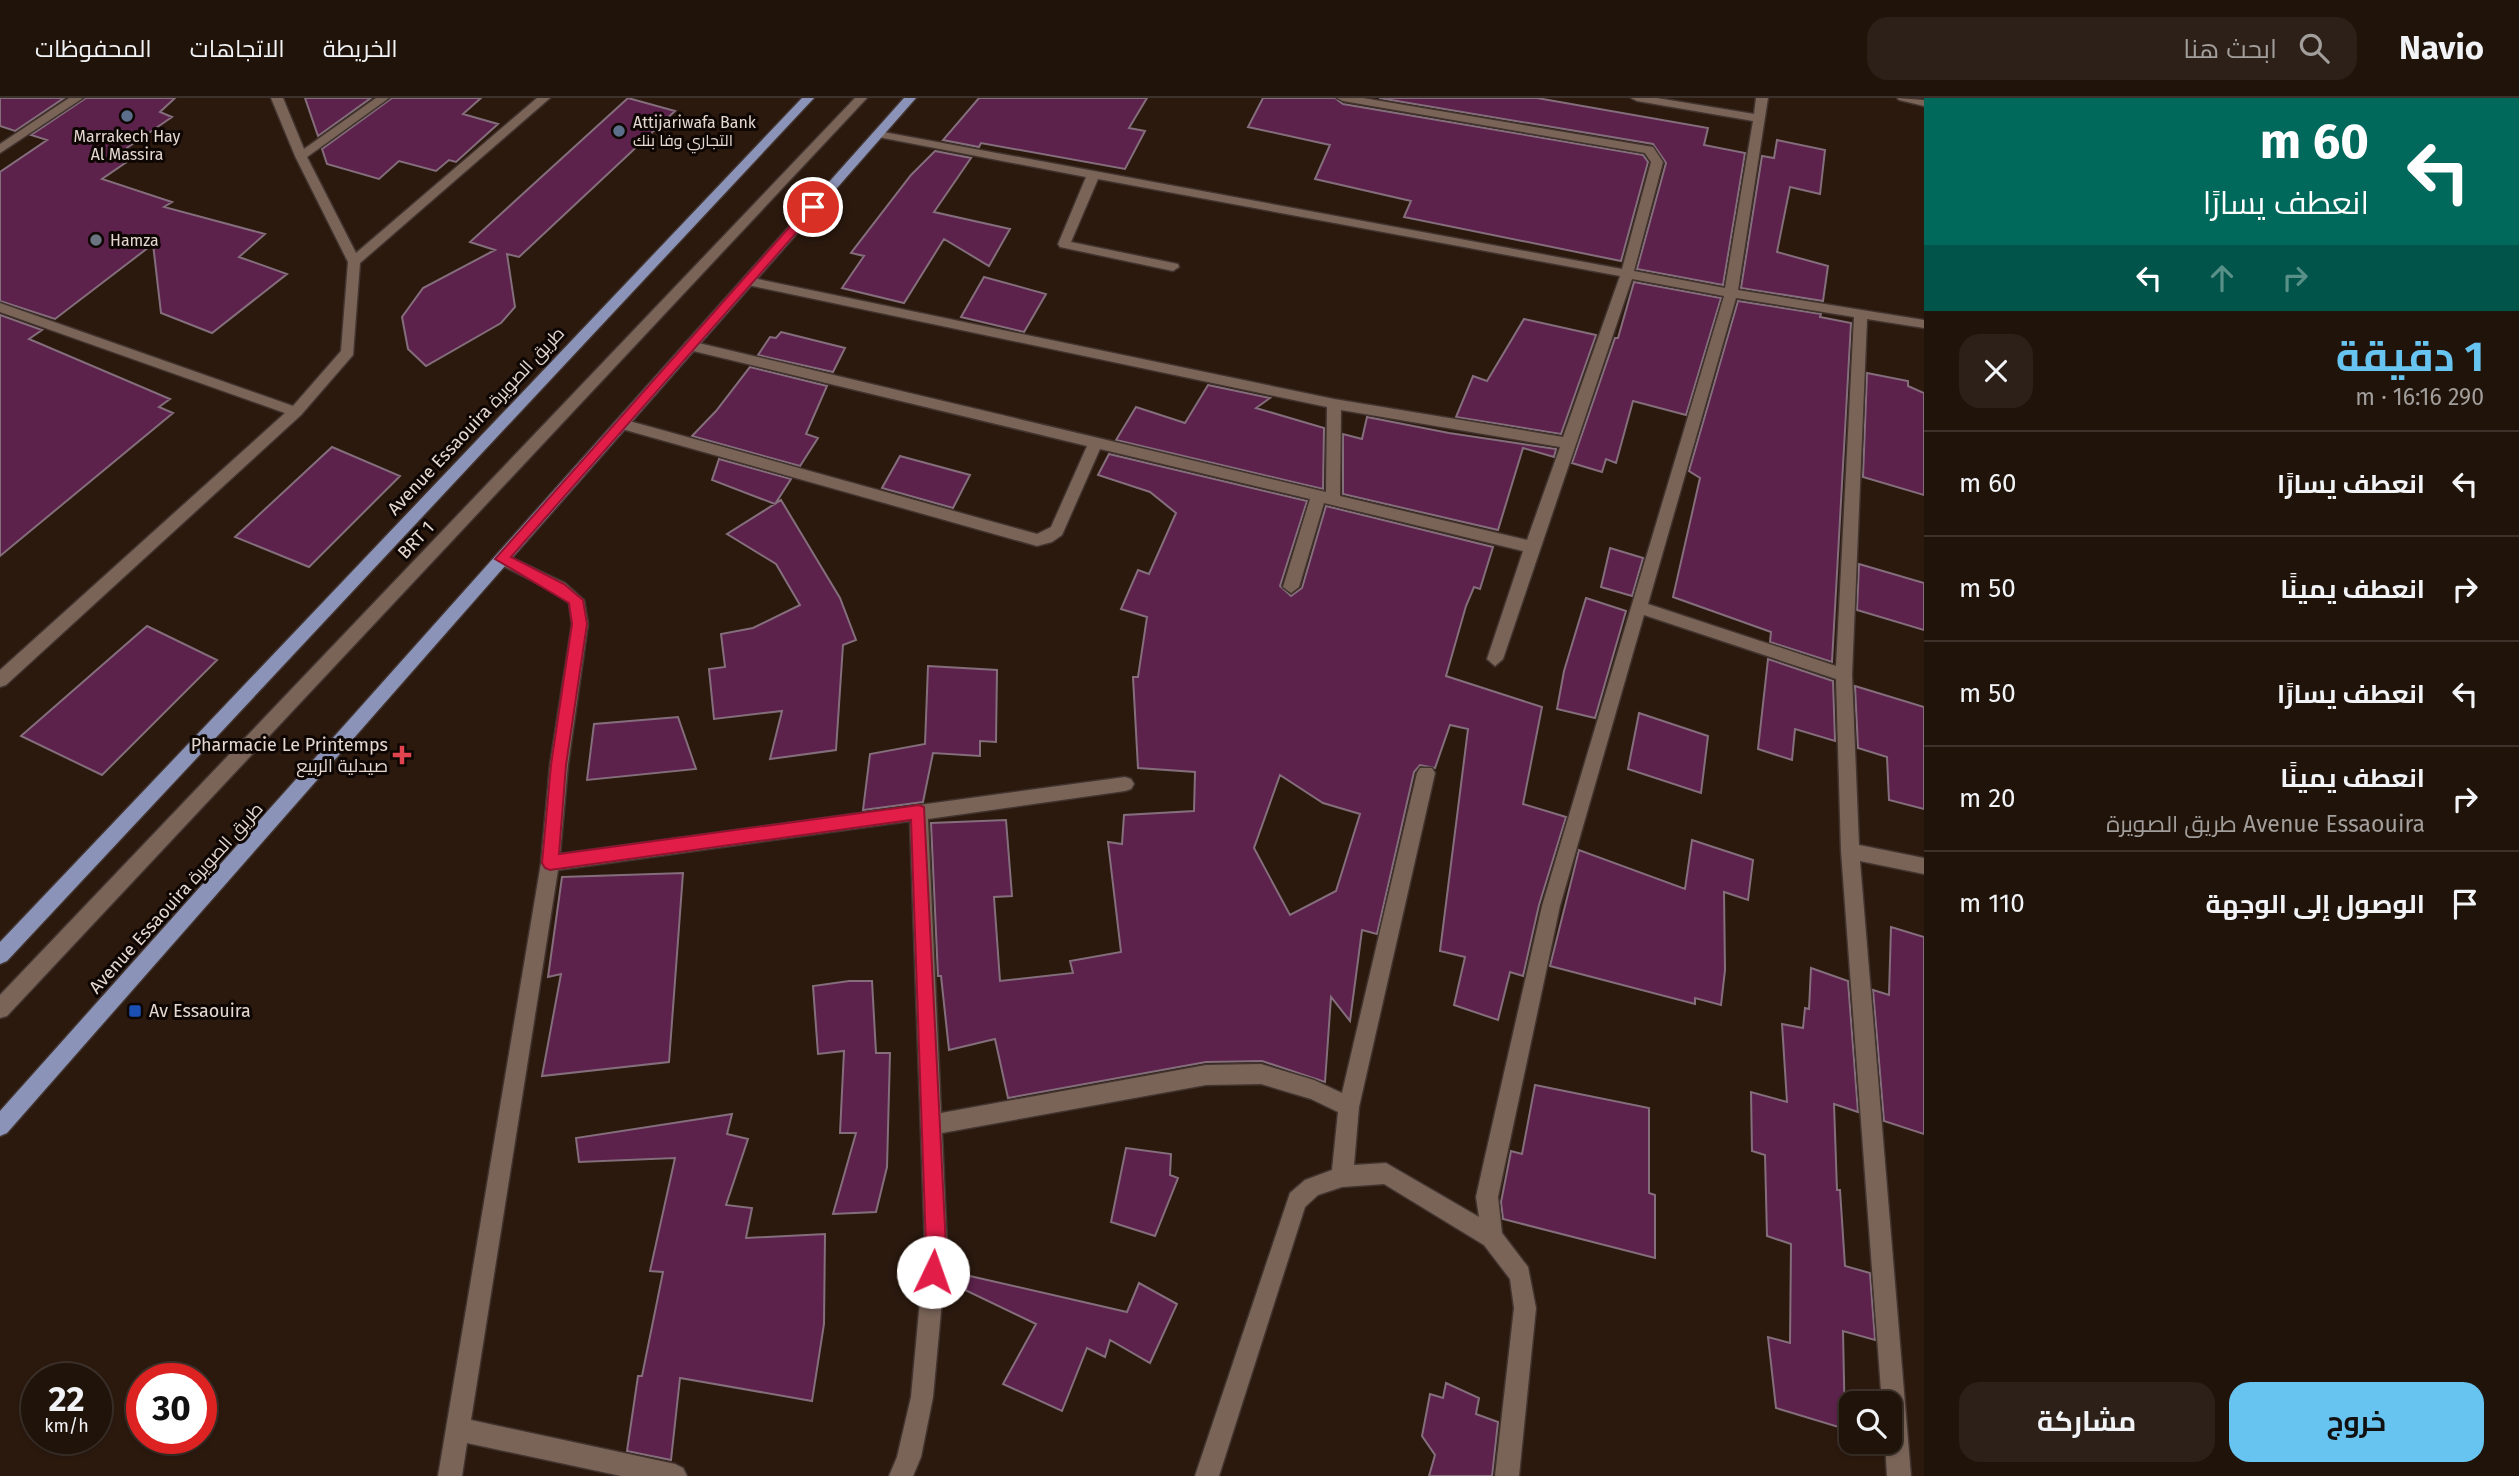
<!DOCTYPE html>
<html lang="ar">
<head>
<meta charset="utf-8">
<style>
	body { margin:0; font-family:"Fira Sans",Cairo,sans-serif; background:#2d2018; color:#f1f3f6; direction:rtl; height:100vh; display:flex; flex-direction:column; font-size:26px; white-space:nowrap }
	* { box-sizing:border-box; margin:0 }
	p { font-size:23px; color:#a29e9c }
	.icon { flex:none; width:38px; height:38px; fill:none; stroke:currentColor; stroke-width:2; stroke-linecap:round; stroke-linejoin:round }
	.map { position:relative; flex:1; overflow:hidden; direction:ltr }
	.side { display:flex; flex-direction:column; background:#20130a; width:595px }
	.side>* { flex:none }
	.banner { background:#00695c; color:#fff; overflow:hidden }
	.controls { position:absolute; left:1839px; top:1293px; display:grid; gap:14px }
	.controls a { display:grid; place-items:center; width:63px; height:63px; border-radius:14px; background:#20130a; box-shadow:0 2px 5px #0004,0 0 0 2px #3d322b; font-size:35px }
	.speed { position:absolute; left:21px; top:1265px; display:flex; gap:14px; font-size:35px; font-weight:700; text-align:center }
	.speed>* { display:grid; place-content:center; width:91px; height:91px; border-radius:50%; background:#20130a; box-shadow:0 2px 5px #0004,0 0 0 2px #3d322b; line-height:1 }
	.speed small { font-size:18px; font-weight:400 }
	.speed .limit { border:10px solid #d22; background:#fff; color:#111 }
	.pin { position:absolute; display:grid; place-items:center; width:60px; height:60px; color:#fff; margin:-30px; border:4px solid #fff; border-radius:50%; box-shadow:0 2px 7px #0007 }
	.me { position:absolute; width:77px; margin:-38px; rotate:3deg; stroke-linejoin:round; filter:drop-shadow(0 0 5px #0008) }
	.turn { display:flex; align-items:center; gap:24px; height:147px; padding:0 35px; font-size:32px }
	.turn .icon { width:91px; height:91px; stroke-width:2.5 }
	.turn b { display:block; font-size:49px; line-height:60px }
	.lanes { display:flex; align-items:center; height:66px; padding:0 35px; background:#0003; justify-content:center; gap:35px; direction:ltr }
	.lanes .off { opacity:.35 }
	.round { display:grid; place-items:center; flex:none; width:74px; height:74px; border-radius:21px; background:#2d2018 }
	.overview { display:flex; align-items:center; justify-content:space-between; height:119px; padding:0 35px }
	h1 { font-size:42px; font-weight:700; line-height:52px; color:#67c4f0 }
	.button { display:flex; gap:14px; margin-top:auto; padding:14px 35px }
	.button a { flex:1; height:80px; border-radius:21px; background:#67c4f0; color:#111; font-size:28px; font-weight:700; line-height:80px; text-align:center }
	.button a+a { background:#2d2018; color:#f1f3f6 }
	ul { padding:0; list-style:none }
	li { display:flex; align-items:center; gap:21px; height:105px; padding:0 35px; border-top:2px solid #3d322b }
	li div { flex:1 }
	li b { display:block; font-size:26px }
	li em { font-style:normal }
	header { display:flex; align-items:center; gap:42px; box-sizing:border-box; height:98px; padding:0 35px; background:#20130a; border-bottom:2px solid #3d322b }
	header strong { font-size:33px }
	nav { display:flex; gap:38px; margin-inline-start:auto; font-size:24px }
	.search { width:490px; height:63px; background:#2d2018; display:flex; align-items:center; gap:18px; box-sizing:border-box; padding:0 24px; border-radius:21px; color:#a29e9c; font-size:26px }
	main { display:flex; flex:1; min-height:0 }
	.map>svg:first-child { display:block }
	.building { fill:#5c224c; stroke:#846e7c; stroke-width:2; fill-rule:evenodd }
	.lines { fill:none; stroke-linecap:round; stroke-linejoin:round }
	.minor-casing { stroke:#41332e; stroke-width:3 }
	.major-casing { stroke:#41332e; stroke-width:3 }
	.minor { fill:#7a6458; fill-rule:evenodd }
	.major { fill:#8b94b8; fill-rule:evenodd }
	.route { fill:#e11d48; stroke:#92132f; stroke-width:2 }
	.service-dot { fill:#5c6f8a; stroke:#0e0603; stroke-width:2.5 }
	.worship-dot { fill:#6b7280; stroke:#0e0603; stroke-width:2.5 }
	.health-dot { fill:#e0444e; stroke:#0e0603; stroke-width:2.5 }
	.transit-dot { fill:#1a4fb4; stroke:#0e0603; stroke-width:2.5 }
	.labels { text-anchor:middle; stroke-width:6; stroke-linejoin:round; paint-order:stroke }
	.far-poi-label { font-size:16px; fill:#e5d8d1; stroke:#0e0603; text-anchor:start }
	.street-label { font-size:18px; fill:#e5d8d1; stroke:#0e0603 }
	.poi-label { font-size:18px; fill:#e5d8d1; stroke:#0e0603; text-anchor:end }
</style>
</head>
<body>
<header>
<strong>Navio</strong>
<div class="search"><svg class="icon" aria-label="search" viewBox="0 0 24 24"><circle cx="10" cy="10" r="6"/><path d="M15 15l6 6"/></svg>ابحث هنا</div>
<nav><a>الخريطة</a><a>الاتجاهات</a><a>المحفوظات</a></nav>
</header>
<main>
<section class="side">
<div class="banner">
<div class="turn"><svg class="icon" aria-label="left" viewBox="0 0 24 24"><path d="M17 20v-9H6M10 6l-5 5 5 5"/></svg><div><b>60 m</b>انعطف يسارًا</div></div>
<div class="lanes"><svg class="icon" aria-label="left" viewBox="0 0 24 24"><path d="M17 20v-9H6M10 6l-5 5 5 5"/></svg><svg class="icon off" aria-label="ahead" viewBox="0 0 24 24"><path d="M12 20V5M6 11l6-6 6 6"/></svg><svg class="icon off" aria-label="right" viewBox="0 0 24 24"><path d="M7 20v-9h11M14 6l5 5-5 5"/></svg></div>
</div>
<div class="overview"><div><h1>1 دقيقة</h1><p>290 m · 16:16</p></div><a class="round"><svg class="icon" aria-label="close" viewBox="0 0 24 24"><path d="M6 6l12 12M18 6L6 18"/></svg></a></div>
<ul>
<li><svg class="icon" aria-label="left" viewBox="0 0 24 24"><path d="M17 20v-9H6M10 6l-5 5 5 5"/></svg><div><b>انعطف يسارًا</b></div><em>60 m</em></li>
<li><svg class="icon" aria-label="right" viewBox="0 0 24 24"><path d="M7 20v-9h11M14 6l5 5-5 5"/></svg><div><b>انعطف يمينًا</b></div><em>50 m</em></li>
<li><svg class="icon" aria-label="left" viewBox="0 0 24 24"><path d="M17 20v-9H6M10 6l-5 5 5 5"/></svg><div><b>انعطف يسارًا</b></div><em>50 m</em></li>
<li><svg class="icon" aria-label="right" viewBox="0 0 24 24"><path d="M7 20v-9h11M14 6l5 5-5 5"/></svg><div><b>انعطف يمينًا</b><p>Avenue Essaouira طريق الصويرة</p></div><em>20 m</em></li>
<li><svg class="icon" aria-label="arrive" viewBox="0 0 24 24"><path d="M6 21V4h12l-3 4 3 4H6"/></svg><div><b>الوصول إلى الوجهة</b></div><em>110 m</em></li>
</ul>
<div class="button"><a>خروج</a><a>مشاركة</a></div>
</section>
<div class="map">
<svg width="1924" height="1378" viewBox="0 0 1924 1378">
	<rect width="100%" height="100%" fill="#2b190e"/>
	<!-- building -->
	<path class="building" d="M0,0H64L15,33L0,28Z
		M86,0H175L160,14L172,19L121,54L134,59L102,81L172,104L164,109L265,136L239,159L287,176L212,235L161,215L153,146L55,221L0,203V74L47,42L31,37Z
		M305,0H371L318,38Z
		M392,0H481L463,16L498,26L456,64L449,62L436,73L399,63L379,81L327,66L322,51Z
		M628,0L675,13L519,159L507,156L515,209L501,225L426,268L408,251L402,219L423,190L495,152L470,144Z
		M979,0H1147L1129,30L1145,33L1125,71L981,45L979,49L943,42Z
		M1263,0H1335L1343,6L1643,57L1648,64L1621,163L1404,119L1411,103L1315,81L1330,47L1248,29Z
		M1379,0H1537L1708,30L1704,47L1745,55L1723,187L1637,171L1666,65L1653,46Z
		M1777,42L1825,52L1820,96L1790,89L1777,154L1828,168L1823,203L1741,190L1762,58L1774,60Z
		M935,53L971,60L934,114L1010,131L989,168L944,141L904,205L842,190L864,158L851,155L911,77Z
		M984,179L1046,196L1024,234L961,219Z
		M1634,184L1721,200L1686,317L1633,303L1616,365L1606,361L1602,374L1572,365L1615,240H1618Z
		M1738,203L1821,216L1820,219L1851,225L1832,564L1770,544L1771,534L1673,499L1700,380L1689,373Z
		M0,217L42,232L29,241L170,301L159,309L173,315L0,458Z
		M1524,221L1596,237L1561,336L1456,319L1473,278L1487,283Z
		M781,234L845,250L833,274L758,257L770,239L776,240Z
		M750,269L827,288L806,336L818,340L800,368L692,338L716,313Z
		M1867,275L1908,283V288L1924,295V397L1863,379Z
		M1208,287L1270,300L1256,310L1324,330L1323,391L1116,342L1136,309L1185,325Z
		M1367,319L1449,335L1556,351L1554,359L1523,350L1498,432L1343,396V336L1362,341Z
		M332,349L400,378L309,469L235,439Z
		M1109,356L1307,403L1280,488L1291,498L1302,490L1326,408L1493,449L1480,491L1474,489L1466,508L1446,578L1542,609L1523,706L1566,719L1539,807L1523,878L1510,874L1498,922L1454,907L1465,859L1440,853L1468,631L1450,627L1435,670L1420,667L1414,674L1377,836L1362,832L1350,923L1331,899L1325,984L1262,963L1206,964L1008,1000L995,941L949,952L941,878H938L931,725L1006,722L1012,798L994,799L1000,883L1073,875L1070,863L1121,854L1108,744L1122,746L1124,717L1194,713L1195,674L1138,670L1133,579H1138L1147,519L1121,511L1138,472L1149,476L1176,415L1150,394L1098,377ZM1280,677L1323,705L1360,716L1336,793L1290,817L1254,750Z
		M900,358L970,377L953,410L882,390Z
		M719,361L791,381L775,406L712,382Z
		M781,402L840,500L856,542L843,547L836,652L770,661L782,613L714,621L709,571L725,569L721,536L753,530L800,507L776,466L727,436Z
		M1610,450L1643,460L1632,498L1601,489Z
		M1859,466L1924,485V532L1857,512Z
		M1586,500L1626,513L1595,620L1557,611L1564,573Z
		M147,528L217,562L102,677L21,638Z
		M1768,561L1833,583L1835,643L1795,631L1792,662L1758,651Z
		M928,568L997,572L996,644L980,643V658L933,655L923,704L863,712L870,656L925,646Z
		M1855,588L1924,609V711L1889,702L1887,659L1858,650Z
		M1639,615L1708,638L1701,695L1628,671Z
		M678,619L696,671L587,682L594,626Z
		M1692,742L1753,762L1748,802L1724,794L1725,872L1721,907L1695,900V906L1550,868L1579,752L1685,791Z
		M683,775L669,964L542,978L561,876L548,879L562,779Z
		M1891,829L1924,839V1036L1884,1023L1873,892L1889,897Z
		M1811,870L1848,883L1858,1014L1834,1006L1837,1092H1840L1845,1168L1870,1175L1875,1242L1843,1233L1845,1331L1776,1310L1768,1239L1790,1245L1791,1146L1767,1138L1765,1057L1752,1053L1751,994L1787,1004L1782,926L1803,930L1805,910L1809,911Z
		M849,883H872L876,955H890L887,1069L876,1114L833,1116L856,1035H840L844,953L818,956L813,888Z
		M1535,987L1649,1010V1095L1655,1097V1160L1503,1121L1501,1104L1511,1053L1522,1056Z
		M732,1016L727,1036L748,1041L726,1107L752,1110L746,1140L825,1136L824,1226L812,1303L680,1280L671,1362L627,1353L638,1278H642L663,1174L650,1173L675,1060L579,1064L576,1040Z
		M1126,1050L1171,1056L1170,1077L1178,1080L1155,1138L1111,1124Z
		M970,1178L1127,1214L1139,1185L1177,1206L1150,1265L1110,1242L1105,1259L1087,1250L1062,1313L1003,1286L1036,1226L965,1192Z
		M1446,1285L1479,1300L1476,1316L1498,1324L1492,1378H1429L1435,1357L1422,1338L1430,1296L1443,1300Z"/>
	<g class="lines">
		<!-- minor casing -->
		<g class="minor-casing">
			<path id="minor" d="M69,0H83L0,55V46Z
				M271,0H283L304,51L376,0H389L307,59L356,155L537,0H550L360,165L353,257L301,317L6,587L0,589V572L285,315L0,214V205L293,308L341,253L348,164L295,58Z
				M855,0H867L7,918L0,920V897Z
				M1337,0H1363L1653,49L1663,64L1634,173L1725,190L1753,23L1637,3L1631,0H1657L1754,16L1756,0H1768L1738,192L1924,222V230L1867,221L1852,577L1859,747L1924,760V776L1860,763L1911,1378H1887L1885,1344H1890V1306H1882L1841,753L1836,581L1644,517L1560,808L1498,1099L1502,1135L1528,1169L1536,1210L1519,1378H1495L1514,1210L1510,1181L1484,1147L1384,1086L1342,1089L1318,1097L1305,1109L1219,1378H1195L1290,1095L1305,1082L1332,1072L1338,1014L1311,1001L1261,986L1206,987L942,1035L947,1149L933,1299L921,1359L913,1378H889L897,1359L911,1299L925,1149L910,723L558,772L471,1322L675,1366L683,1370L687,1378H621L467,1345L462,1378H438L541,765L550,667L572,526L569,505L553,493L497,465L494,461L497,457L502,455L565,485L584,502L588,526L568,667L560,756L1125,679L1131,681L1134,686L1131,691L1125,693L928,721L941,1015L1206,967L1261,966L1314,982L1342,995L1417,675L1420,670H1432L1435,675L1359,1009L1354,1067L1386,1065L1479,1119L1476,1099L1484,1063L1542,808L1724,198L1632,181L1503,561L1495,568L1487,561L1523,453L1324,405L1299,489L1291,495L1283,489L1310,401L1100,351L1062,437L1052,444L1037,448L622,331L615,326L622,321L1037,436L1051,429L1087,348L685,251V245L690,243L1326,394L1327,309L743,186L742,183L748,179L1334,301L1563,339L1620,178L1098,81L1071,144L1178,166L1179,169L1173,173L1060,149L1058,146L1086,79L878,39L872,36L878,33L1622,171L1651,64L1645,55L1343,3ZM1736,200L1854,219L1836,568L1648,506ZM1341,312L1560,349L1527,442L1340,398Z
				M1897,0L1924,2V8L1899,2Z"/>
		</g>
		<!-- major casing -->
		<g class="major-casing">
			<path id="major" d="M802,0H814L7,863L0,866V844Z
				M904,0H916L7,1035L0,1038V1013Z"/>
		</g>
		<!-- minor -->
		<use href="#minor" class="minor"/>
		<!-- major -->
		<use href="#major" class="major"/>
	</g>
	<!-- route -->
	<path class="route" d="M809,107L819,109L511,459L564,486L583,502L587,526L566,667L559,756L919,707L924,709L946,1149L940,1181L933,1184L926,1181L924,1174L926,1149L911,722L550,772L545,770L542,765L551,667L572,526L569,505L495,461Z"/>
	<!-- markers -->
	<g class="service-dot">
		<circle cx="127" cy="18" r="7"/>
		<circle cx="619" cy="33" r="7"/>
	</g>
	<circle class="worship-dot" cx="96" cy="142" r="7"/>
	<path class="health-dot" d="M398.5 646.5h7v7h7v7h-7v7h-7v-7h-7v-7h7z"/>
	<rect class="transit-dot" x="128" y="906" width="14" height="14" rx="3.5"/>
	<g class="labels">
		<!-- far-poi labels -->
		<g class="far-poi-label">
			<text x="633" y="30">Attijariwafa Bank<tspan x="633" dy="18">التجاري وفا بنك</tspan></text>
			<text x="127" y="44" text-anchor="middle">Marrakech Hay<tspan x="127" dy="18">Al Massira</tspan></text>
			<text x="110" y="148">Hamza</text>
		</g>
		<!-- street labels -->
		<g class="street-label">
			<text transform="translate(476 323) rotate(-47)" y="6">Avenue Essaouira طريق الصويرة</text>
			<text transform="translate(416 442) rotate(-47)" y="6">BRT 1</text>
			<text transform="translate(176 800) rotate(-48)" y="6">Avenue Essaouira طريق الصويرة</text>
		</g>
		<!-- poi labels -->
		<g class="poi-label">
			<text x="388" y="653">Pharmacie Le Printemps<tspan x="388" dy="21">صيدلية الربيع</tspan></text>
			<text x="149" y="919" text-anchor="start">Av Essaouira</text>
		</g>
	</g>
</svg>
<div class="controls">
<a><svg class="icon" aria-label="search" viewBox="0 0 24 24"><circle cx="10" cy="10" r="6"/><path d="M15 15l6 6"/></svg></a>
</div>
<div class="speed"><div>22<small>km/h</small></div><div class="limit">30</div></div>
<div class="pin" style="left:813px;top:109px;background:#d93025"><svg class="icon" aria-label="arrive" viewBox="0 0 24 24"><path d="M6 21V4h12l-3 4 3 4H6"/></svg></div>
<svg class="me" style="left:933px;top:1174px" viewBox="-20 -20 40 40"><circle r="19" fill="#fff"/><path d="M0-13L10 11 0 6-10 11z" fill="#e11d48"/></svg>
</div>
</main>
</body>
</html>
